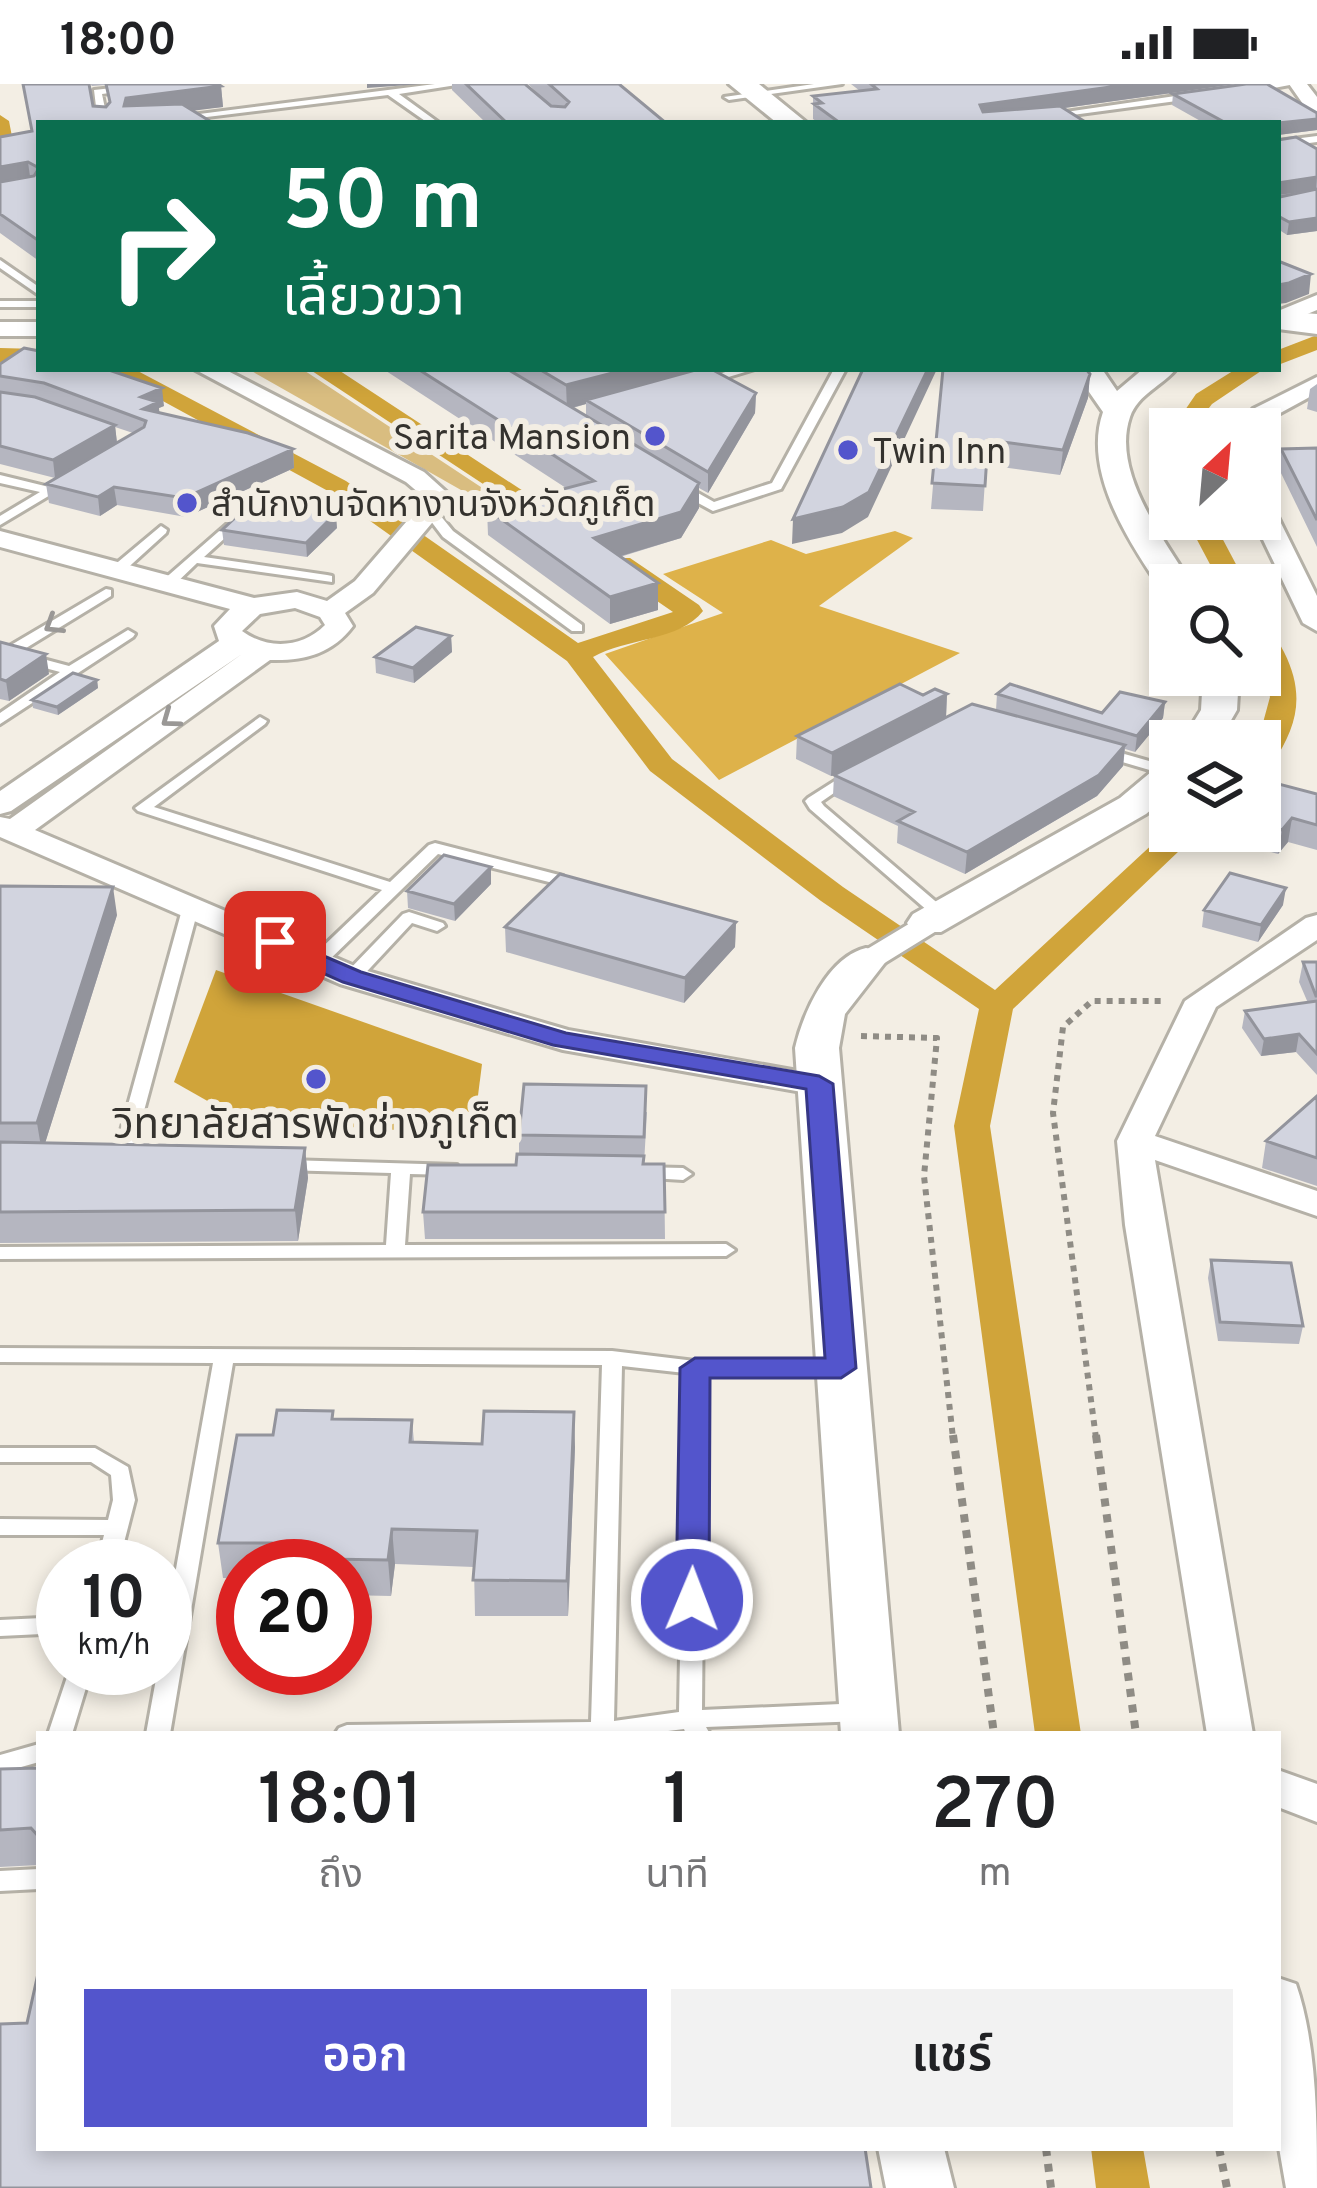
<!DOCTYPE html>
<html lang="th">
<head>
<meta charset="utf-8">
<style>
	body { margin:0; font-family:Overpass,"Noto Sans Thai",sans-serif; background:#f2f2f2; color:#202124; height:100vh; display:flex; flex-direction:column; font-size:45px; white-space:nowrap }
	* { box-sizing:border-box; margin:0 }
	p { font-size:39px; color:#757577 }
	.icon { flex:none; width:66px; height:66px; fill:none; stroke:currentColor; stroke-width:2; stroke-linecap:round; stroke-linejoin:round }
	.map { position:relative; flex:1; overflow:hidden }
	.sheet { position:absolute; left:36px; top:1647px; width:1245px; height:420px; display:flex; flex-direction:column; background:#fff; border-radius:0px; box-shadow:0 6px 18px #0003 }
	.sheet>* { flex:none }
	.hud { position:absolute; left:36px; top:36px; width:1245px; height:252px; border-radius:0px; box-shadow:0 6px 18px #0003; background:#0b6e4f; color:#fff; overflow:hidden }
	.needle { width:78px; rotate:26deg }
	.tools { position:absolute; left:1149px; top:324px; display:grid; gap:24px }
	.tools a { display:grid; place-items:center; width:132px; height:132px; border-radius:0px; background:#fff; box-shadow:0 6px 18px #0003; font-size:60px }
	.speed { position:absolute; left:36px; top:1455px; display:flex; gap:24px; font-size:60px; font-weight:700; text-align:center }
	.speed>* { display:grid; place-content:center; width:156px; height:156px; border-radius:50%; background:#fff; box-shadow:0 6px 18px #0003; line-height:1 }
	.speed small { font-size:30px; font-weight:400 }
	.speed .limit { border:18px solid #d22; background:#fff; color:#111 }
	.pin { position:absolute; display:grid; place-items:center; width:102px; height:102px; color:#fff; margin:-51px; border-radius:24px; box-shadow:0 6px 18px #0006 }
	.me { position:absolute; width:132px; margin:-66px; rotate:1deg; stroke-linejoin:round; filter:drop-shadow(0 0 9px #0008) }
	.turn { display:flex; align-items:center; gap:42px; height:252px; padding:0 48px; font-size:54px }
	.turn .icon { width:156px; height:156px; stroke-width:2.5 }
	.turn b { display:block; font-size:84px; line-height:102px }
	.eta { display:flex; justify-content:space-evenly; align-items:center; height:204px; text-align:center }
	.eta b { font-size:72px; font-weight:600; line-height:84px }
	.primary-button { display:flex; gap:24px; margin-top:auto; padding:24px 48px }
	.primary-button a { flex:1; height:138px; border-radius:0px; background:#5355cc; color:#fff; font-size:48px; font-weight:600; line-height:138px; text-align:center }
	.primary-button a+a { background:#f2f2f2; color:#202124 }
	.status { display:flex; justify-content:space-between; align-items:center; height:84px; padding:0 60px; background:#fff; direction:ltr }
	.status svg { height:33px; fill:currentColor }
	.map>svg:first-child { display:block }
	.green { fill:#d9bd80 }
	.forest { fill:#deb24a }
	.water { fill:#d0a43a }
	.lines { fill:none; stroke-linecap:round; stroke-linejoin:round }
	.canal { fill:#d0a43a; fill-rule:evenodd }
	.service-casing { stroke:#b5b1a7; stroke-width:6 }
	.minor-casing { stroke:#b5b1a7; stroke-width:6 }
	.tertiary-casing { stroke:#b5b1a7; stroke-width:6 }
	.secondary-casing { stroke:#b5b1a7; stroke-width:6 }
	.path-far1 { stroke:#8f8c85; stroke-width:6; stroke-dasharray:6 6; stroke-linecap:butt }
	.path { stroke:#8f8c85; stroke-width:8; stroke-dasharray:8 8; stroke-linecap:butt }
	.service { fill:#fff; fill-rule:evenodd }
	.minor { fill:#fff; fill-rule:evenodd }
	.tertiary { fill:#fff; fill-rule:evenodd }
	.secondary { fill:#fff; fill-rule:evenodd }
	.wall { fill:#b5b6c0; fill-rule:evenodd }
	.shaded-wall { fill:#93949c }
	.building { fill:#d2d4df; stroke:#93949c; stroke-width:3 }
	.oneway { stroke:#9a9896 }
	.route { fill:#5355cc; stroke:#363785; stroke-width:3 }
	.poi-dot { fill:#5355cc; stroke:#f3eee4; stroke-width:4.5 }
	.labels { text-anchor:middle; stroke-width:12; stroke-linejoin:round; paint-order:stroke }
	.far-poi-label { font-size:36px; fill:#34322e; stroke:#f3eee4; text-anchor:start }
	.poi-label { font-size:42px; fill:#34322e; stroke:#f3eee4 }
</style>
</head>
<body>
<div class="status"><b>18:00</b><svg viewBox="0 0 49 12"><path d="M0 12V9h3v3zM5 12V6h3v6zM10 12V3h3v9zM15 12V0h3v12zM26 1h20v11H26zM47 4h2v5h-2z"/></svg></div>
<div class="map">
<svg width="1317" height="2104" viewBox="0 0 1317 2104">
	<rect width="100%" height="100%" fill="#f3eee4"/>
	<!-- green -->
	<path class="green" d="M248,285H302L493,411L470,431L461,406Z"/>
	<!-- forest -->
	<path class="forest" d="M895,447L913,454L819,522L960,569L719,696L605,570L723,529L663,490L771,456L806,470Z"/>
	<!-- water -->
	<path class="water" d="M216,886L482,980L473,1051L241,1036L174,998Z"/>
	<g class="lines">
		<!-- canal -->
		<path class="canal" d="M0,31L9,37L14,63L39,79V94L0,71Z
			M1317,251V266L1278,281V266Z
			M0,264L39,265V279L0,278Z
			M104,285H134L346,397L578,559L673,528L612,486L608,480L612,474H630L699,521L703,527C680,557 626,554 593,573L672,675L843,803L995,906L1170,744L1200,747L1013,925L990,1042L1081,1650H1035L954,1042L979,925L821,817L650,687L567,577L328,407Z
			M309,285H337L578,443L565,451L556,448Z
			M1236,285H1264L1212,320L1193,345L1170,348L1196,310Z
			M1186,435H1212L1247,501H1221Z
			M1260,541C1274,544 1277,555 1284,568C1306,612 1297,643 1271,682L1260,685L1258,657L1270,613L1260,577Z
			M1091,2064H1143L1150,2104H1096Z"/>
		<!-- service casing -->
		<g class="service-casing">
			<path id="service" d="M149,0H181L102,10L108,39H98L94,6Z
				M435,0H463L399,10L439,39H428L388,11L158,39H129Z
				M814,0H842L729,16L724,13Z
				M1270,0H1295L1247,9L1242,6Z
				M1196,9L1199,14L1050,34L1045,31Z
				M1317,52V58L1278,63V57Z
				M0,176L39,203V211L0,184Z
				M0,217H39V223H0Z
				M735,285H755L702,301L696,297Z
				M834,285H846L781,405L713,427L674,406V400H682L714,418L772,399Z
				M0,391L49,403L66,394L72,398L0,441V432L40,408L0,399Z
				M425,425H435L453,447L582,541V547H572L443,453L424,428Z
				M241,428L247,432L246,435L204,473L327,491L332,492V498L197,479L172,503H162V497Z
				M161,442L167,446L166,449L122,489H112V483Z
				M106,505L111,506V512L13,572L0,571V563L6,564Z
				M128,546L135,550L133,553L0,640V629L60,588L19,577V571L24,570L69,582Z
				M260,633L267,637L265,640L154,723L390,798L429,761L435,759L563,792L565,795L557,800L438,770L324,881H312L310,877L312,873L382,806L138,727L135,724Z
				M1100,663L1170,683V692L1095,670L1093,667Z
				M852,686L857,687V693L821,718L824,722L948,828L950,831L948,834H936L810,725L805,717L808,714Z
				M191,817L199,822L130,1079L121,1085L115,1083L112,1079L183,822Z
				M409,828L443,839L445,842L437,847L412,839L358,897H346L344,893L346,889L403,830Z
				M287,1076L457,1081L460,1085L457,1089L451,1091L410,1090L405,1161L726,1160L735,1166L726,1172L0,1175V1163L386,1161L391,1089L281,1086L278,1082L281,1078Z
				M641,1083L683,1084L692,1090L683,1096L635,1093L632,1089L635,1085Z
				M0,1264L612,1267L695,1277L848,1279L851,1284L848,1289L841,1291H705L702,1626L863,1619L871,1622L874,1628L871,1634L863,1637L706,1643L710,1650H686L684,1645L644,1650H335L339,1644L347,1641L591,1638L602,1281L233,1279L170,1650H146L158,1584H165V1546L213,1279L0,1278ZM622,1282L685,1289L679,1628L614,1637Z
				M0,1364H95L128,1383L135,1416L118,1482H96L104,1451H0V1435L108,1436L113,1416L111,1391L91,1378H0Z
				M63,1533V1549L0,1552V1536Z
				M70,1584H92L72,1650H48Z
				M39,1660V1678L0,1689V1671Z
				M39,1785V1805L0,1807V1787Z"/>
		</g>
		<!-- minor casing -->
		<g class="minor-casing">
			<path id="minor" d="M1289,0H1307L1317,13V32L1310,30Z
				M1317,211V226L1278,242V227Z
				M0,238H39V252H0Z
				M194,285H224L424,388L453,414L373,509L345,529L353,542C332,570 304,577 270,576L35,746L364,886L568,946L831,993L837,1000L831,1007L819,1011L563,966L340,900L0,753V733L10,735L242,570L11,727L0,730V707L219,557L214,542L230,525L0,463V447L254,514L297,508L327,517L355,497L426,415L406,398ZM295,524L320,533L325,541C302,564 268,566 242,547L260,530Z
				M1317,293V309L1271,334L1263,350L1260,345H1242L1253,325Z
				M1260,415L1273,423L1317,512V547L1303,539L1253,435H1260Z
				M927,829L938,832L943,839L938,846L878,883H854L849,876Z
				M1317,831V856L1216,923L1155,1052L1317,1107V1132L1155,1076L1253,1650H1207L1125,1141L1117,1057L1185,917L1306,834Z
				M1278,1686L1317,1700V1738L1278,1723Z
				M1278,1894L1296,1900C1317,1961 1317,2038 1317,2104H1286L1278,2058Z"/>
		</g>
		<!-- tertiary casing -->
		<g class="tertiary-casing">
			<path id="tertiary" d="M1073,285H1102L1117,307L1143,285H1176C1162,302 1138,310 1130,333C1111,389 1165,456 1192,501H1170V510L1163,508C1130,460 1082,388 1103,328Z
				M1203,591H1239L1237,626L1219,657H1182L1201,626Z
				M1170,680V710L1146,730L941,848H913L907,839L913,830L1120,714L1157,683Z
				M866,864L881,867L887,876L845,930L839,964L899,1650H841L795,964C803,929 828,873 866,864Z
				M878,2064H944L954,2104H886Z"/>
		</g>
		<!-- secondary casing -->
		<g class="secondary-casing">
			<path id="secondary" d="M729,0H759L807,39H777Z
				M1278,227L1317,230V250L1278,245Z"/>
		</g>
		<!-- path-far1 -->
		<path class="path-far1" d="M861,952L937,954L924,1092L953,1354
			M1096,1354L1053,1029L1063,943L1092,917H1165"/>
		<!-- path -->
		<path class="path" d="M953,1351L994,1650
			M1096,1351L1136,1650
			M1046,2064L1051,2104
			M1219,2064L1227,2104"/>
		<!-- service -->
		<use href="#service" class="service"/>
		<!-- minor -->
		<use href="#minor" class="minor"/>
		<!-- tertiary -->
		<use href="#tertiary" class="tertiary"/>
		<!-- secondary -->
		<use href="#secondary" class="secondary"/>
	</g>
	<!-- wall -->
	<path class="wall" d="M23,0L93,22L106,23L109,19L106,1L92,2L90,0H218L221,2L223,23L39,39V177L0,149V53L31,47Z
		M452,0H525L551,22L528,0H619L666,39H486L452,6Z
		M851,0H1236L1064,24L1087,39H819L813,35V12L860,7Z
		M1173,10L1317,46L1278,51V39H1204L1172,21Z
		M1278,56L1317,65V147L1287,151L1278,145Z
		M0,280L164,322L159,324V328L293,365L294,384L186,433L117,421L100,432L49,419L46,400L55,394L0,380ZM115,343L133,349L117,359Z
		M383,285H689L688,288L756,309L755,329L708,409L699,404V424L681,454L620,473L658,526L610,540L488,451L487,425L566,404ZM586,320V332L573,324Z
		M943,285L1090,290L1088,314L1060,391L986,381L983,427L931,425Z
		M1317,300V328L1307,325L1310,305Z
		M1317,364V463L1279,385L1281,365Z
		M337,444L307,473L224,461L222,446Z
		M451,552L452,568L414,599L376,589L375,573Z
		M0,558L49,590L9,617L0,615Z
		M97,596L98,604L58,631L33,624L32,616Z
		M947,610L946,633L996,626L997,610L1102,629L1165,618L1163,634L1135,668L1125,665L1123,682L1097,712L965,790L897,759L898,742L833,712L834,691L945,634L831,692L796,675L797,652L923,611Z
		M1260,705L1317,710V766L1288,758L1278,770L1233,758L1234,747H1260Z
		M491,783V800L455,837L408,824L407,807Z
		M0,802L117,831L45,1059L305,1064L308,1094L298,1157L0,1159Z
		M1283,821L1258,858L1202,843L1204,826Z
		M736,838L735,863L684,919L506,868L505,843Z
		M1303,878H1317V991L1296,968L1261,972L1242,944L1245,927L1308,919L1299,898Z
		M1317,1012V1102L1262,1084L1266,1057Z
		M647,1028L644,1080H664L665,1155H425L423,1128L516,1081L519,1070V1051Z
		M1211,1176L1303,1242L1299,1260L1218,1257L1208,1194Z
		M334,1335L412,1336L414,1358L575,1363L568,1532H475L474,1483L395,1480L391,1512L345,1511V1482H243V1495L223,1494L218,1459L273,1351Z
		M39,1684V1781L0,1783V1685Z"/>
	<!-- shaded-wall -->
	<path class="shaded-wall" d="M367,0H422L367,4Z
		M1132,0H1236L979,36L980,21Z
		M221,2L223,23L128,35L124,22L126,14Z
		M1317,35V46L1278,51V39Z
		M28,78L31,100L0,105V83Z
		M1317,93L1316,106L1278,111V99Z
		M1317,134V147L1287,151L1289,138Z
		M1311,190L1309,210L1286,219L1278,220V201Z
		M628,285H689L688,293L586,316V320L567,325L566,301Z
		M928,285H937L868,433L842,449L792,460L793,435Z
		M1090,290L1088,314L1060,391L1063,366Z
		M162,304L164,322L159,324L160,336L147,342L141,313Z
		M756,309L755,329L708,409V388Z
		M115,341L117,359L55,394L53,376Z
		M293,365L294,384L186,433L184,414Z
		M699,399V424L681,454L594,480V454Z
		M114,403L117,421L100,432L98,413Z
		M336,429L337,444L307,473L306,459Z
		M658,499V526L610,540V513Z
		M451,552L452,568L414,599L413,584Z
		M46,570L49,590L9,617L6,597Z
		M97,596L98,604L58,631L57,623Z
		M947,610L946,633L831,692L832,669Z
		M1165,618L1163,634L1135,668L1137,652Z
		M1125,661L1123,682L1097,712L965,790L967,768Z
		M1292,734L1288,758L1278,770L1282,746Z
		M491,783V800L455,837L454,820Z
		M113,803L117,831L42,1069L37,1039Z
		M1286,804L1283,821L1258,858L1261,841Z
		M736,838L735,863L684,919L685,894Z
		M1299,950L1296,968L1261,972L1264,955Z
		M305,1064L308,1094L298,1157L295,1126Z
		M574,1328L575,1363L568,1532L567,1497Z
		M392,1445L395,1480L391,1512L388,1476Z"/>
	<!-- building -->
	<path class="building" d="M23,0H89L93,22L106,23L110,18L106,0H218L221,2L126,14L124,22L182,20L213,39H39V157L0,130V98L34,92L39,84L28,78L0,83V53L32,47Z
		M466,0H525L551,22L565,23L569,18L549,0H619L666,39H507Z
		M871,0H1132L980,21L983,28L1060,22L1087,39H840L814,20L822,19L813,12L877,5Z
		M1246,0H1267L1317,29V35L1278,39H1226L1173,10Z
		M1296,53L1317,65V93L1278,99V56Z
		M1278,105L1280,113L1317,105V134L1289,138L1278,132Z
		M1278,177L1311,190L1289,199L1278,201Z
		M24,264L39,267V285H106L162,304L141,313L158,318L143,325L248,349L293,365L184,414L114,403L98,413L46,400L144,343L146,337L44,299L0,292V280Z
		M418,285H507L699,399L681,428L594,454L658,499L610,513L487,425L594,397Z
		M539,285H628L566,301Z
		M699,285H711L756,309L708,388L586,316Z
		M863,285H928L869,408L843,423L793,435Z
		M943,285H1086L1090,290L1063,366L988,356L985,402L932,399Z
		M0,308L35,313L115,341L53,376L0,362Z
		M1317,364V436L1281,365Z
		M253,417L336,429L306,459L222,446Z
		M416,543L451,552L413,584L375,573Z
		M0,558L46,570L6,597L0,595Z
		M73,589L97,596L57,623L32,616Z
		M900,600L923,611L935,605L947,610L832,669L797,652Z
		M1010,600L1102,629L1120,608L1165,618L1137,652L997,610Z
		M972,620L1125,661L1099,691L967,768L898,737L914,728L834,691Z
		M1267,697L1317,710V741L1292,734L1282,746L1260,740V705Z
		M444,771L491,783L454,820L407,807Z
		M1230,789L1286,804L1261,841L1204,826Z
		M560,790L736,838L685,894L505,843Z
		M0,802L113,803L37,1039H0Z
		M1303,878H1317V912H1316Z
		M1317,917V970L1299,950L1264,955L1245,927Z
		M524,1000L646,1002L644,1053L519,1051Z
		M1317,1012V1074L1266,1057Z
		M0,1058L305,1064L295,1126L0,1128Z
		M517,1070L644,1072L643,1080H664L665,1128H423L428,1081H516Z
		M1211,1176L1291,1179L1303,1242L1220,1238Z
		M277,1326L333,1327L332,1335L412,1336L410,1358L482,1360L484,1327L574,1328L567,1497L473,1496L477,1447L392,1445L388,1476L327,1475L326,1482H268L271,1459H218L237,1351H273Z
		M39,1684V1753L31,1744L0,1746V1685Z
		M39,1885V2064H865L871,2104H0V1940L27,1939Z"/>
	<!-- one-way arrows -->
	<defs><path id="oneway-chevron" d="M-2-3.5L2.5 0L-2 3.5" fill="none" stroke-width="1.6" stroke-linecap="round" stroke-linejoin="round" transform="scale(3)"/></defs>
	<g class="oneway">
		<use href="#oneway-chevron" transform="translate(53 541) rotate(148)"/>
		<use href="#oneway-chevron" transform="translate(170 635) rotate(144)"/>
	</g>
	<!-- route -->
	<path class="route" d="M275,851L361,888L566,949L819,992L833,1000L856,1284L841,1294H710L709,1516L704,1524H680L676,1516L680,1284L695,1274H825L806,1005L553,961L343,898L267,864L263,858L267,853Z"/>
	<!-- markers -->
	<g class="poi-dot">
		<circle cx="655" cy="352" r="12"/>
		<circle cx="848" cy="366" r="12"/>
		<circle cx="187" cy="419" r="12"/>
		<circle cx="316" cy="995" r="12"/>
	</g>
	<g class="labels">
		<!-- far-poi labels -->
		<g class="far-poi-label">
			<text x="631" y="365" text-anchor="end">Sarita Mansion</text>
			<text x="872" y="379">Twin Inn</text>
			<text x="211" y="432">สำนักงานจัดหางานจังหวัดภูเก็ต</text>
		</g>
		<!-- poi labels -->
		<g class="poi-label">
			<text x="316" y="1054">วิทยาลัยสารพัดช่างภูเก็ต</text>
		</g>
	</g>
</svg>
<div class="tools">
<a><svg class="needle" viewBox="-14 -14 28 28"><path d="M0-13l5 13h-10z" fill="#e53935"/><path d="M0 13l5-13h-10z" fill="#757577"/></svg></a>
<a><svg class="icon" aria-label="search" viewBox="0 0 24 24"><circle cx="10" cy="10" r="6"/><path d="M15 15l6 6"/></svg></a>
<a><svg class="icon" aria-label="layers" viewBox="0 0 24 24"><path d="M12 4l9 5-9 5-9-5zM3 14l9 5 9-5"/></svg></a>
</div>
<div class="speed"><div>10<small>km/h</small></div><div class="limit">20</div></div>
<div class="pin" style="left:275px;top:858px;background:#d93025"><svg class="icon" aria-label="arrive" viewBox="0 0 24 24"><path d="M6 21V4h12l-3 4 3 4H6"/></svg></div>
<svg class="me" style="left:692px;top:1516px" viewBox="-20 -20 40 40"><circle r="17" fill="#5355cc" stroke="#fff" stroke-width="3"/><path d="M0-11L8 9 0 5-8 9z" fill="#fff"/></svg>
<div class="hud">
<div class="turn"><svg class="icon" aria-label="right" viewBox="0 0 24 24"><path d="M7 20v-9h11M14 6l5 5-5 5"/></svg><div><b>50 m</b>เลี้ยวขวา</div></div>
</div>
<section class="sheet">
<div class="eta">
<div><b>18:01</b><p>ถึง</p></div>
<div><b>1</b><p>นาที</p></div>
<div><b>270</b><p>m</p></div>
</div>
<div class="primary-button"><a>ออก</a><a>แชร์</a></div>
</section>
</div>
</body>
</html>
